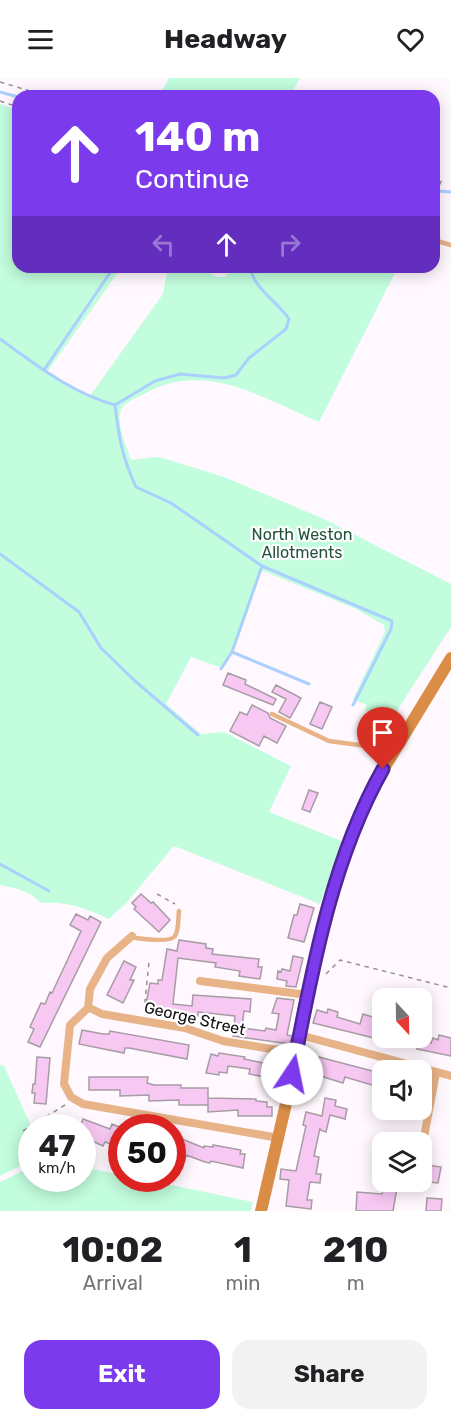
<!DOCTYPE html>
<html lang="en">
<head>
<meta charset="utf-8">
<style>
	body { margin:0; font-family:Rubik,sans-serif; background:#f2f2f2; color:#202124; height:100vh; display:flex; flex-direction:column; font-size:22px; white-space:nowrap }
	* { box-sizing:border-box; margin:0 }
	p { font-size:20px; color:#757577 }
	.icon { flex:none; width:33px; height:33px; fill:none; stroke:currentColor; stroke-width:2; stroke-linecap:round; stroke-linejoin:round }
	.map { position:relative; height:1133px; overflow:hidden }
	.panel { display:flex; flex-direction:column; background:#fff; flex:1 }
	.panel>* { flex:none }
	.top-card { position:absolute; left:12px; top:12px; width:428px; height:183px; border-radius:18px; box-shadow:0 3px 15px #0003; background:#7c3aed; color:#fff; overflow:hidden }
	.needle { width:39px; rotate:158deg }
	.tools { position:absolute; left:372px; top:910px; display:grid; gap:12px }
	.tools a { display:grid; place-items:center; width:60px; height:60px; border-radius:12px; background:#fff; box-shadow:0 3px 15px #0003; font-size:30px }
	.speed { position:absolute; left:18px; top:1036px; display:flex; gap:12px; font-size:30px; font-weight:700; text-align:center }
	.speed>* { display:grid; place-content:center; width:78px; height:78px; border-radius:50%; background:#fff; box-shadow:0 3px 15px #0003; line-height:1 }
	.speed small { font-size:15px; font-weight:400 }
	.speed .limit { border:9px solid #d22; background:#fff; color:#111 }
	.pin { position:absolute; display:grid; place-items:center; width:51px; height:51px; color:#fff; margin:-62px -26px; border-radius:50% 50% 50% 0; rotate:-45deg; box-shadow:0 0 6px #0007 }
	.pin .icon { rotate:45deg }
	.me { position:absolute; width:66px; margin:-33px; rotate:11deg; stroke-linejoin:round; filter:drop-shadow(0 0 4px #0008) }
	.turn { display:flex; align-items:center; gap:21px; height:126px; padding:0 24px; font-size:27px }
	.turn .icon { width:78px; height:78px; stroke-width:2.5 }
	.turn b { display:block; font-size:42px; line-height:51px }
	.lanes { display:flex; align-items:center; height:57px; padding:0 24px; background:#0003; justify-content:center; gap:30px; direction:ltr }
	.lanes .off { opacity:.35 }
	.eta { display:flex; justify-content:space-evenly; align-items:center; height:102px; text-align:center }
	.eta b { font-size:36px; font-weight:700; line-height:42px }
	.cta { display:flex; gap:12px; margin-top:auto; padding:12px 24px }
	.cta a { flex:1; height:69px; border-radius:18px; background:#7c3aed; color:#fff; font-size:24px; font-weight:700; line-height:69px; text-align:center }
	.cta a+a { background:#f2f2f2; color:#202124 }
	header { display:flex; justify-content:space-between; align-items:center; height:78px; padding:0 24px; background:#fff; font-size:27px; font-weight:700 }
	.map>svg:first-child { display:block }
	.green { fill:#c2fddd }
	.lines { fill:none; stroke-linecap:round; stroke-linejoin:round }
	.stream { stroke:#abd0fe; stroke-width:3 }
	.building { fill:#f7c8f2; stroke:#a69ca5; stroke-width:1.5 }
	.path { stroke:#979196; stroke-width:1.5; stroke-dasharray:4.5 4.5; stroke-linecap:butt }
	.service { stroke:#e7b387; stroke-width:4.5 }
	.minor { stroke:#e7b387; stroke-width:8 }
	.secondary { stroke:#da8d46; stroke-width:12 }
	.route-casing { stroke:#51269a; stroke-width:15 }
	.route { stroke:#7c3aed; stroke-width:10 }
	.labels { text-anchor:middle; stroke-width:4.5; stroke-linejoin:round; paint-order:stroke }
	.park-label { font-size:16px; fill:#23513b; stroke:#fff }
	.street-label { font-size:16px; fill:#110d10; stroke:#fff }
</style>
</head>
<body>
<header><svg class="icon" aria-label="menu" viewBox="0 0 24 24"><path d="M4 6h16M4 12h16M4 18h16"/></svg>Headway<svg class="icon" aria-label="heart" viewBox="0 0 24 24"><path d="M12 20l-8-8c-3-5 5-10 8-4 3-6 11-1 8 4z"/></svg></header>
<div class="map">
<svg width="451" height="1133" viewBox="0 0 451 1133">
	<rect width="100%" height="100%" fill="#fff8fe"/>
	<!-- green -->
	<path class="green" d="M169,0H300L290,18H159Z
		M0,26L18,32V189H122L47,294L90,318L163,216L168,189H199L217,199H225L232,189H243L247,192L249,189H398L319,344C266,321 204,282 146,315C139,319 127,323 122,330C114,342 127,370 131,382L154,379L163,380L224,399L324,441L451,506V549L389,645L364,632L367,627L353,621L385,554L384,547L356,531L261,492L232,574L222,590L191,579L166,626L201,656L224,654L291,688L269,734L344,764L320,826L174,768L126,825L109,841C84,830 69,823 41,825C29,813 17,810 0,807Z
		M0,987L4,988L32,1050L31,1083L0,1098Z
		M31,1089L32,1101H82L83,1089L121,1097L122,1101H142L253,1124L251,1133H0V1104Z"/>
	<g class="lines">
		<!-- stream -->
		<path class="stream" d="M0,14L18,19
			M438,113L451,114
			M0,261C35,286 73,316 115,327L155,303L180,296L224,300L236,297L249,280L286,251L289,241C277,223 254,211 250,189
			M44,292L114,189
			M115,327C119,360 122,379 136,409L171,425L262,488L392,543L391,551L353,627
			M0,476L79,534L101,570L135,603L198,657
			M232,574L309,606
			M221,591L232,574L262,488
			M0,786L49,813"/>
	</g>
	<!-- building -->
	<path class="building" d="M228,595L246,602L245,606L276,621L273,627L223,607Z
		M276,607L301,620L290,640L279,634L286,621L272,614Z
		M320,624L332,629L322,651L310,646Z
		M252,627L268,635L270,640L286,648L277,665L264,658L259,668L230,653L240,634L247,637Z
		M309,712L318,715L310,734L302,731Z
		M141,816L151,825L153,824L170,842L159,854L134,831L136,829L132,825Z
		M300,826L314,830L304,864L288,860L294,837H297Z
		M76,836L88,842L90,838L101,844L40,969L28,964L34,951L30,949L41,925L45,926L50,914L52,915L81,853L70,847Z
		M179,862L206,866V870L213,871L212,876L259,881L258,889H262L260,901L239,898L240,893L215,889L216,885L178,880L173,926L192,928L193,917L251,921L250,934L244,933L242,950L265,953L266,950L276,952L279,936L272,935L277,920L294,922L287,957L292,958L290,966L233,958L235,938L198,934V938L172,935L171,938L158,936L159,928L146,926L150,905L158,906V902H162L167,871L177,873Z
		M293,878L303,880L296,909L286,908L287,903L277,901L278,893L281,894L282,891L290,893Z
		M124,883L136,889L130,902H134L123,925L107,917Z
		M328,931L338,934L337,939L360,946L363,936L382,942V958L378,957V961L313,945L317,932L327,935Z
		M82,952L103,956H109L110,953L189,967L187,981L129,970H125L124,975L79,966Z
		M439,957L451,960V978L417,971L420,962L431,965L433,960L438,962Z
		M219,975L245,979L244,981L278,988L276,1001L249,996L250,991L228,988L227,995L219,994V997L206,995L211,976L218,978Z
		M37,979L50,980L46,1026L34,1025L35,1015H32L33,1006H35Z
		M319,979L380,995L378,1004L375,1008L345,999L343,1005L317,997L318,993H316Z
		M89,999H148L147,1005L154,1007H181V1010H208V1020L256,1021V1023L267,1024V1029H272V1038H238V1032L208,1034V1021V1027H179V1022L149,1023V1017L120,1018V1012H89Z
		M325,1020L336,1022L335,1028L347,1031L345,1041L330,1037L326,1054L320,1052V1050L314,1078L319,1079L316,1096H321L320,1105L310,1104L307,1122H312L311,1131L286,1128L289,1102L280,1101L281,1091L296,1093L306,1048L303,1047L306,1034L322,1038Z
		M57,1037L81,1046L83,1041L110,1051L112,1046L122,1050V1070L105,1064L103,1068L90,1062L91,1059L82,1055V1050H52Z
		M172,1057L204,1070V1068L213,1069V1067L241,1072L240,1076H245L243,1090L211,1083L210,1085L205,1084L186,1077L185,1082L172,1077Z
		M422,1086L441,1089L438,1105L429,1104L430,1098L422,1097Z
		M384,1108L397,1110L393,1133H356L357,1114L382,1116Z
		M427,1120L442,1121L441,1133H426Z"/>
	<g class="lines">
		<!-- path -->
		<path class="path" d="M0,4L47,18
			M0,23L18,29
			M434,102H442L434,117
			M157,816L175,826
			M326,896L340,882L451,910
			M144,934L149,884
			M23,1053L65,1027"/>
		<!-- service -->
		<path class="service" d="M434,162L451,167
			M272,636L329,663L374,669L390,676
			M136,860C144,861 171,865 175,858C179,852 178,840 179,833"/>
		<!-- minor -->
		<path class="minor" d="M132,858L107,880L90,911L88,930L70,947L64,1006L71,1019L83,1026L279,1060
			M200,903L308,917
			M88,929L102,936L185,950L223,963L296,975
			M300,957L451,998
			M422,1070L436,995"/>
		<!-- secondary -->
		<path class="secondary" d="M261,1133L288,1017L318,873L342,783L375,705L451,580"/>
	</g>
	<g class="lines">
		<!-- route casing -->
		<g class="route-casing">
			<path id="route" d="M292,996C312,893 331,783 383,691"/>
		</g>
		<!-- route -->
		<use href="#route" class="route"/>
	</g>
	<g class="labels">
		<!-- park labels -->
		<g class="park-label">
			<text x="302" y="462">North Weston<tspan x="302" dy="18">Allotments</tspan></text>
		</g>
		<!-- street labels -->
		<g class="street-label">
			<text transform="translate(195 940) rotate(13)" y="6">George Street</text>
		</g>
	</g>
</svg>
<div class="tools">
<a><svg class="needle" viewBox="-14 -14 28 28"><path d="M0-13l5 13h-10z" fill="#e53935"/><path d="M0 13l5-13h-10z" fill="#757577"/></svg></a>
<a><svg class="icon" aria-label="sound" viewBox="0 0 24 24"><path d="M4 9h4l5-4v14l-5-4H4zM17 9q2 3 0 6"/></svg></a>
<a><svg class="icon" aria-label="layers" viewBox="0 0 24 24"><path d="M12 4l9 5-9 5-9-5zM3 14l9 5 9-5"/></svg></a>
</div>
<div class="speed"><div>47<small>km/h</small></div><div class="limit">50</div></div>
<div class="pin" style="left:383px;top:691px;background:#d93025"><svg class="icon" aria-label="arrive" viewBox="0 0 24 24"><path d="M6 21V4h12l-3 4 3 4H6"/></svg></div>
<svg class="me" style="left:292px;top:996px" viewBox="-20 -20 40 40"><circle r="19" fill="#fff"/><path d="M0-13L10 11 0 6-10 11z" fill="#7c3aed"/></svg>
<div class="top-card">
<div class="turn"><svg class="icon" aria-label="ahead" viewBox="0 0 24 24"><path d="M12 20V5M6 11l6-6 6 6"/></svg><div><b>140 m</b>Continue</div></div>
<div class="lanes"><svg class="icon off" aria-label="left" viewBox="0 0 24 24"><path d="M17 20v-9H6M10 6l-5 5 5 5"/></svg><svg class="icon" aria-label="ahead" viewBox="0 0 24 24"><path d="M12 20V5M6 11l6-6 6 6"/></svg><svg class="icon off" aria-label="right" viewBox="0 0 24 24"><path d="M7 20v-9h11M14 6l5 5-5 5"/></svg></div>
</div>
</div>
<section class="panel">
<div class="eta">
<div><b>10:02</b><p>Arrival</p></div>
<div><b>1</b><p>min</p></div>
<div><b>210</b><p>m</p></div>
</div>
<div class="cta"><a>Exit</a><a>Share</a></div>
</section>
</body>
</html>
